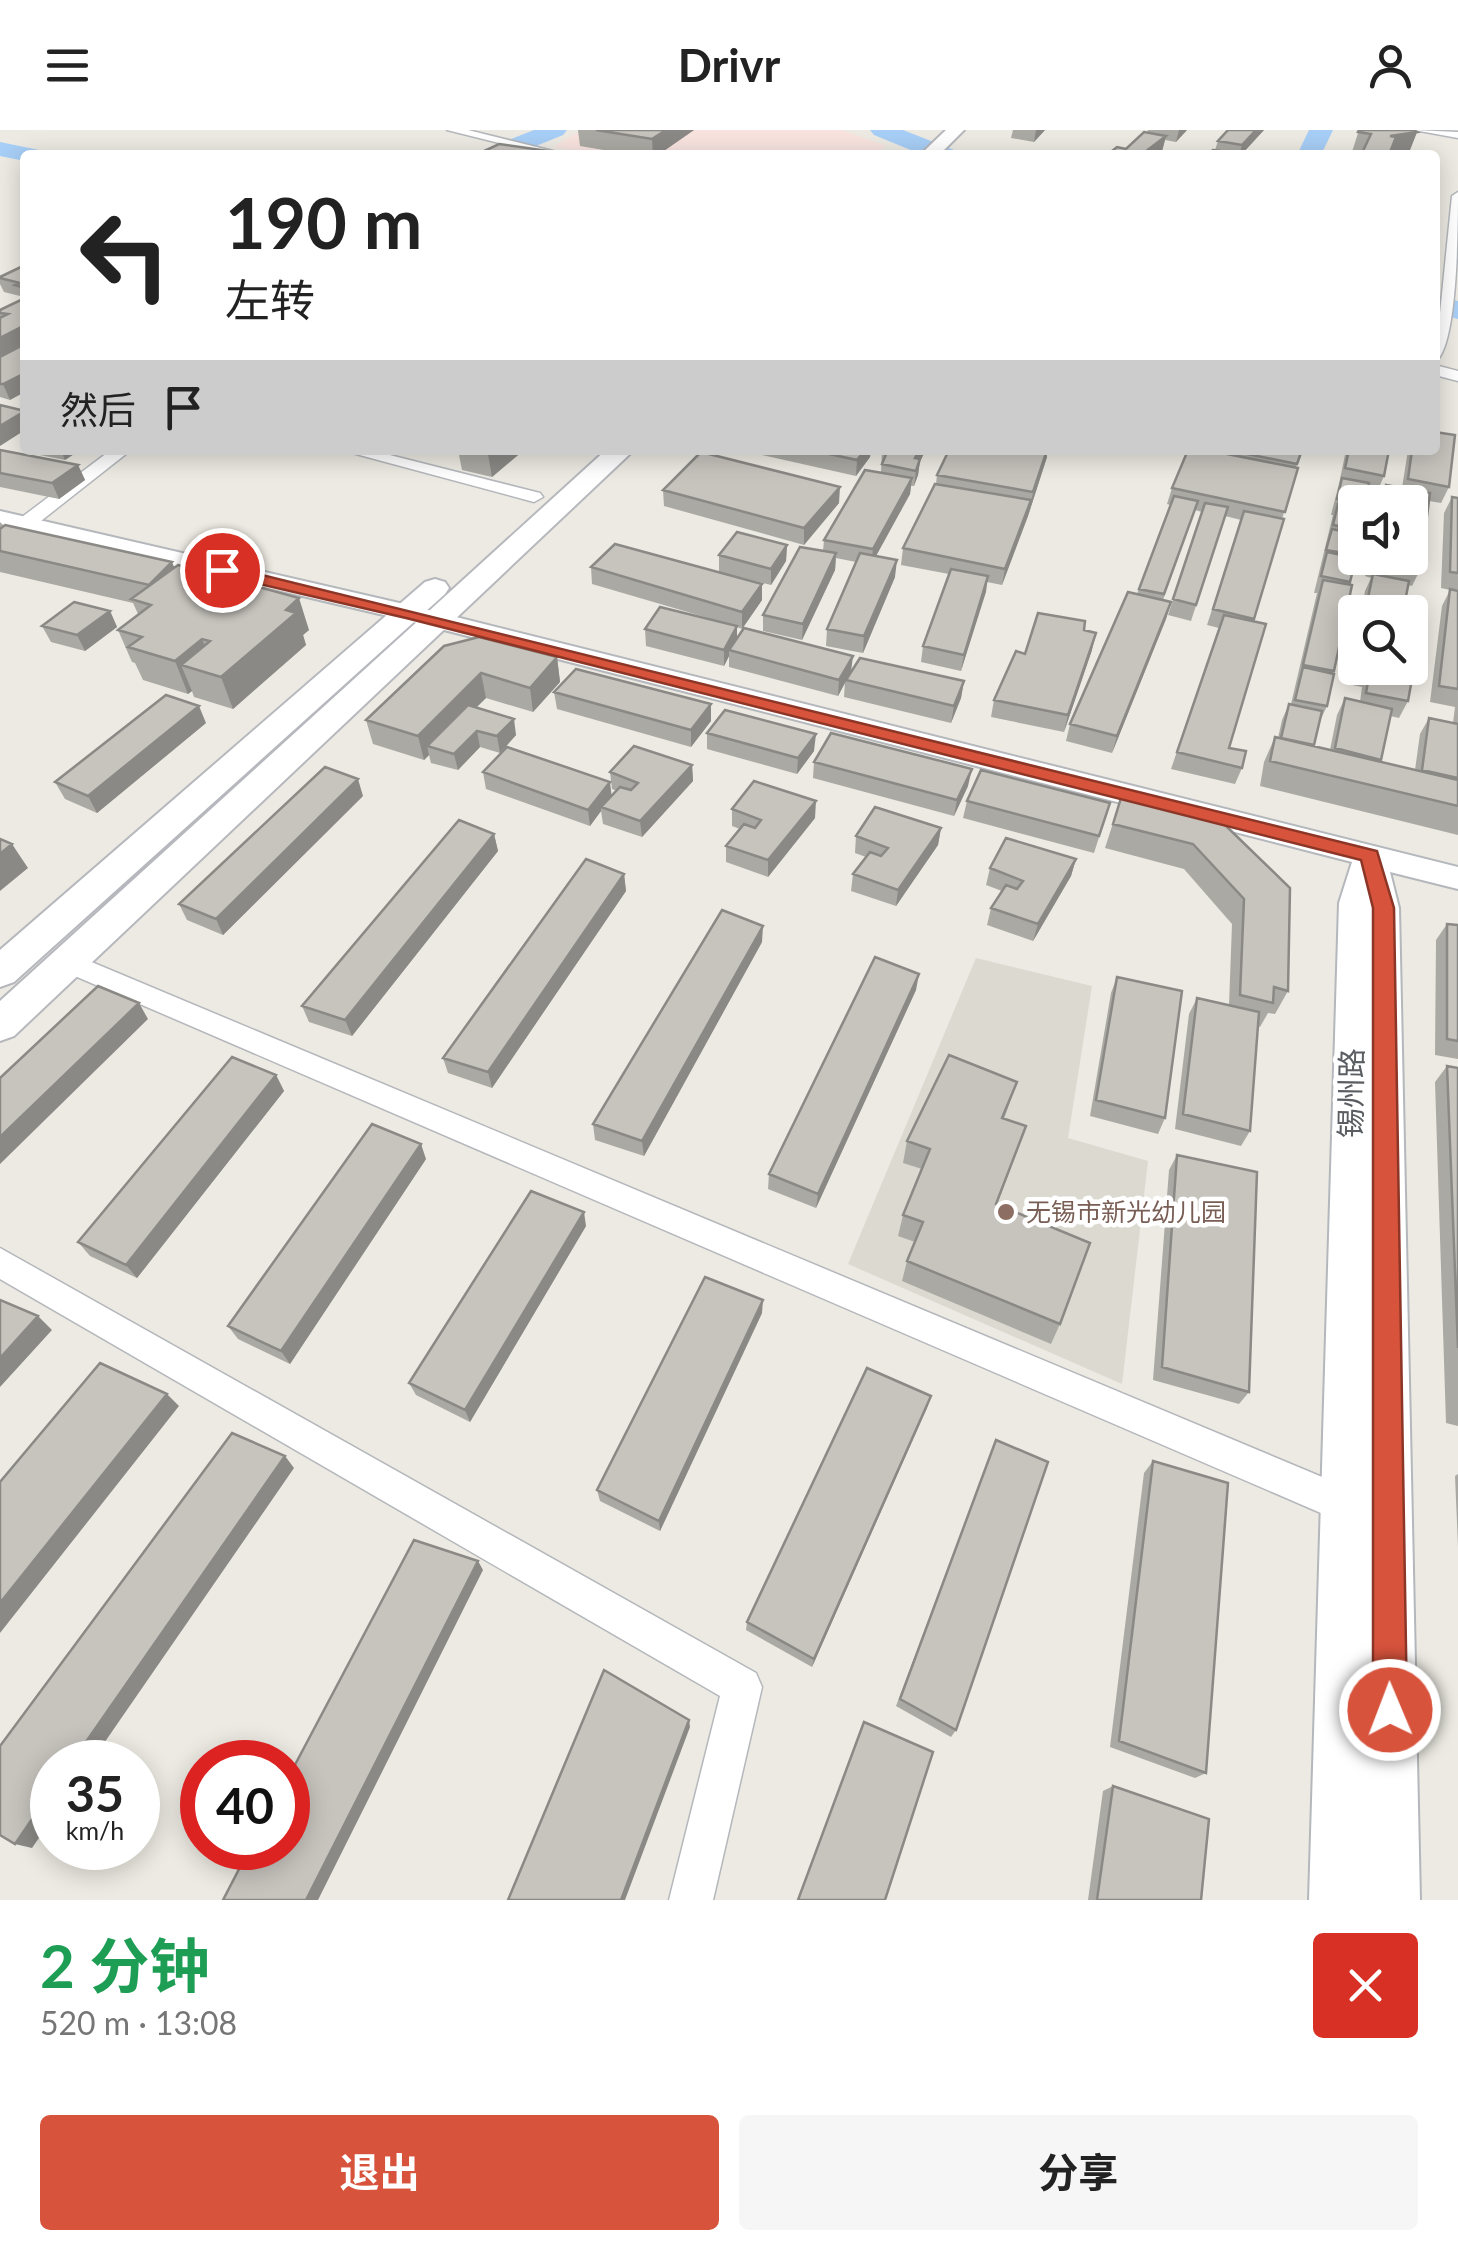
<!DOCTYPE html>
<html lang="zh">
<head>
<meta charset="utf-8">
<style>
	body { margin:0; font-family:Lato,"Noto Sans SC",sans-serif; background:#f6f6f6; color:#222; height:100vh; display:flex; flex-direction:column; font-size:38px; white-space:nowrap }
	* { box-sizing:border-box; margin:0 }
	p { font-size:32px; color:#767676 }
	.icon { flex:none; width:55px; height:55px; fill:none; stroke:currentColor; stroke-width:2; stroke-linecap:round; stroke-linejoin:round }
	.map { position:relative; height:1770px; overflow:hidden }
	.sheet { display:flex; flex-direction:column; background:#fff; flex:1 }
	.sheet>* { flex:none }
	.banner { position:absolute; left:20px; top:20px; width:1420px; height:305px; border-radius:10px; box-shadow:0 5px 25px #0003; background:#fff; color:#222; overflow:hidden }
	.fabs { position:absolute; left:1338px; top:355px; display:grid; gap:20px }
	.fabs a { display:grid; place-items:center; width:90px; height:90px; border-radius:10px; background:#fff; box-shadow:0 5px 25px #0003; font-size:50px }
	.speed { position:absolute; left:30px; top:1610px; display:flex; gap:20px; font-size:50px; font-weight:700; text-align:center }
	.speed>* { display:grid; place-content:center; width:130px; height:130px; border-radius:50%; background:#fff; box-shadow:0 5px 25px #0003; line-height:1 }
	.speed small { font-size:25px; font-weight:400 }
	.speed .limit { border:15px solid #d22; background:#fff; color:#111 }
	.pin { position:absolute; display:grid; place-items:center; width:85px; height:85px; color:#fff; margin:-42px; border:5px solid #fff; border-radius:50%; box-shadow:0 2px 10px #0007 }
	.me { position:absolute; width:110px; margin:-55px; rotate:359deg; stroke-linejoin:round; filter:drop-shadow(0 0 8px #0008) }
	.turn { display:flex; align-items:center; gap:35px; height:210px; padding:0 40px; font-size:45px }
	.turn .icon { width:130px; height:130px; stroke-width:2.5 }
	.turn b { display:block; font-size:70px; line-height:85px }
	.then { display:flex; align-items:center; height:95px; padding:0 40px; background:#0003; gap:20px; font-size:38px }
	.round { display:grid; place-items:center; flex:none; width:105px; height:105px; border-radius:10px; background:#f6f6f6 }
	.summary { display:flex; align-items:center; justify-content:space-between; height:170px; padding:0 40px }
	h1 { font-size:60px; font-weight:700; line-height:75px; color:#1e9e55 }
	.cta { display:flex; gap:20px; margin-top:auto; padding:20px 40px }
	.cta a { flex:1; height:115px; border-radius:10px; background:#d7533c; color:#fff; font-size:40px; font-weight:700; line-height:115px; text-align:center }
	.cta a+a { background:#f6f6f6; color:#222 }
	header { display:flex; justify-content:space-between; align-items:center; height:130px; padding:0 40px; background:#fff; font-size:45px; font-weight:700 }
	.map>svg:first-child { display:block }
	.education { fill:#dbd9d0 }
	.medical { fill:#f8e3df }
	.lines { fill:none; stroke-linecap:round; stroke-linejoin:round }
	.river { fill:#a7cef6; fill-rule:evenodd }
	.minor-casing { stroke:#b4b7bb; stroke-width:3 }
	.tertiary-casing { stroke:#b4b7bb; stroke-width:4 }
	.secondary-casing { stroke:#b6b8bd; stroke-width:4 }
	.minor { fill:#fff; fill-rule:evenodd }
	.tertiary { fill:#fff; fill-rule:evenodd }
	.secondary { fill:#fff; fill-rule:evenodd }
	.wall { fill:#aba9a3 }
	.shaded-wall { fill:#8b8985 }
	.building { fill:#c7c4be; stroke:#8b8985; stroke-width:2.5 }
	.route { fill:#d7533c; stroke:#8c3627; stroke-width:2.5 }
	.education-dot { fill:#8d6e63; stroke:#fff; stroke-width:4 }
	.labels { text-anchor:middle; stroke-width:9; stroke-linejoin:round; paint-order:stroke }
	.education-label { font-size:25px; fill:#785e54; stroke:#fff; text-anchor:start }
	.near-street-label { font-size:30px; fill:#5a5d61; stroke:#fff }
</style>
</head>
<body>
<header><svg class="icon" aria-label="menu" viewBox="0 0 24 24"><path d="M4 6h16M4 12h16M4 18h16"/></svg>Drivr<svg class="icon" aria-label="person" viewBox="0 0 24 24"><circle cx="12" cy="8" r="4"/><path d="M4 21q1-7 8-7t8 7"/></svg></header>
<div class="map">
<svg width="1458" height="1770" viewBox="0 0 1458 1770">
	<rect width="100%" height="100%" fill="#eceae2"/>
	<!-- education -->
	<path class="education" d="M976,828L1092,856L1068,1008L1148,1031L1122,1254L848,1134Z"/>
	<!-- medical -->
	<path class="medical" d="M590,0H842L886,16L875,25H604L554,17L574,4Z"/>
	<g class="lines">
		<!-- river -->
		<path class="river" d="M534,0H567L563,5L514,25H480L483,20Z
			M870,0H903L954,20L957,25H923L874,5Z
			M1309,0H1333L1321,25H1297Z
			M0,12L39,20L42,25H25V31L0,26Z
			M1435,165L1458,171V189L1435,183Z"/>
		<!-- minor casing -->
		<g class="minor-casing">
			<path id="minor" d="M447,0H468L569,25H547Z
				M1414,0L1458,2V8Z
				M1458,62C1458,95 1458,217 1435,232L1452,66Z
				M1435,235L1458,241V251L1435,245Z
				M111,320H131L32,398H18V390Z
				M341,320H370L540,363L543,367L534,372Z
				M70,823L1370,1367L1375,1380L1370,1393L1357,1398L1344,1393L61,840L57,833L61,826Z
				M0,1118L756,1543L762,1557L713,1770H669L720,1566L0,1149Z"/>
		</g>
		<!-- tertiary casing -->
		<g class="tertiary-casing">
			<path id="tertiary" d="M0,381L408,475L1458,737V759L1390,742L1399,778L1420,1770H1309L1339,773L1352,732L405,490L0,395Z"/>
		</g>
		<!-- secondary casing -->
		<g class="secondary-casing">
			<path id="secondary" d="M946,0H964L939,25H920Z
				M606,320H634L14,906L0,911V871Z
				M435,449L445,452L449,458L445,464L14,852L0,857V820L425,452Z"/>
		</g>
		<!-- minor -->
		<use href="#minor" class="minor"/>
		<!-- tertiary -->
		<use href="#tertiary" class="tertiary"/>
		<!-- secondary -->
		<use href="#secondary" class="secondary"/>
	</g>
	<!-- wall -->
	<path class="wall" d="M578,0H694L658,25H633L580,16Z
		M1013,0H1045L1034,12L1011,8Z
		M1148,0H1187L1176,12L1165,10L1161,25H1107L1126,19L1147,3Z
		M1264,0L1241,25L1215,20L1218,11Z
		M1359,0L1417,2L1408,25H1351Z
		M25,135V213L0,226V180L21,170L20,166L4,162L0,154V147Z
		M0,227L10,270L0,267Z
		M0,320L78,335L85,350L59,369L0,357Z
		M33,320H80L65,330L35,324Z
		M458,320H524L492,347L462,340Z
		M740,320H871L870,327L856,346Z
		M882,320H926L920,331L918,345L914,356H911L910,364L876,426L895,447L863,523L826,516L827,499L856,432L836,428L835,440L802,510L763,501V485L823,421L824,410L881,343Z
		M1219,320H1302L1296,337L1298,338L1282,389H1284L1253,491L1229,618L1242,638L1235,654L1171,639L1219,498L1207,495L1241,390L1225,386L1191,491L1168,485L1202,382L1195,380L1163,470L1171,472L1166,489L1112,623L1066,611L1070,594L1137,464L1170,375L1167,374L1172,358L1218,322Z
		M1346,320H1389L1384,346L1377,362L1367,360L1364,372H1355V412L1353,416H1352L1348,426L1350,452L1327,576L1320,591L1313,616L1330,620L1337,585L1345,568L1360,572L1362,557L1347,554L1355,512V538L1392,544L1408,571L1399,588L1390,586L1380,632L1415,640L1420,604L1429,588L1453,593L1455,577L1430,572L1442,476L1450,460L1441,458L1444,383L1452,367L1458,368V705L1260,656L1264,632L1275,607L1278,608L1282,590L1289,574H1291L1317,463H1314L1333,385H1331L1339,354Z
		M1408,320H1435L1449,357L1441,373L1429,371L1420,440L1412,456L1408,455L1403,482H1361L1365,461L1371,448L1365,446L1369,428H1410V372H1379L1386,355L1402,358Z
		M1047,327L1028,386L1002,455L987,452L961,541L921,532L923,516L949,444L901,435L903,418L936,354L937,345Z
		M663,360L839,373L804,415L664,376Z
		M0,392L4,396L175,438L309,500L303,505L306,515L233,579L194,567L192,561L188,564L143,550L135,533L132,532L118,500L138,484L133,473L0,442Z
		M787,415L786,431L771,455L719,442V425Z
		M591,437L762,454V470L742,499L737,497V509L851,542L964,551L961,568L951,593L844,567L845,552L838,566L729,537V526L724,536L646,516L645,499L715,490L592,454Z
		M110,481L117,497L85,521L51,512L42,496Z
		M1084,500L1092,520L1064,602L991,587L994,570Z
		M444,516L557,527L560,552L533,582L486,568L476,577L516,605L500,623L480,617L458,640L431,633L429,625L424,630L373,614L366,590Z
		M554,562L711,591L691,617L557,579Z
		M206,593L97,683L65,669L55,652Z
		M707,603L814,621L797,644L707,619Z
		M814,632L968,656L954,686L813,648Z
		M692,635L693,651L642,707L603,694L601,681L590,696L486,659L483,642L611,666L617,661L612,659L610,642Z
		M363,666L223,805L187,790L179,774Z
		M1121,668L1224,694L1288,861L1275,884L1268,883L1260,897L1258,896L1250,1001L1241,1016L1175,999L1189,884L1197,868L1229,875L1232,794L1184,739L1105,718Z
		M967,671L1110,673L1094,723L963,688Z
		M732,679L815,688L768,747L726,732V716L740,699L732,696Z
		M941,698L938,715L896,776L851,761L853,744L866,727L855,723L856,706Z
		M494,704L498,721L352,906L309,892L302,876Z
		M1076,729L1071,746L1033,811L987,795L991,778L1002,761L986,755L990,738Z
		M624,744L626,761L492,958L448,943L443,928Z
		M1447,794L1458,795V929L1435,925L1436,810Z
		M762,812L644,1026L595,1010L593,994Z
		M1117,847L1165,988L1158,1004L1090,986L1111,863Z
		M916,860L816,1078L768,1059L769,1044Z
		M1447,936L1458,938V1296L1446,1293L1435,952Z
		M276,945L284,961L137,1148L90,1126L78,1112Z
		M1017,952L1004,989L1026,996L997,1074L1060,1194L1051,1214L902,1151L907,1131L915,1112L898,1106L903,1085L922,1039L903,1033L907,1011Z
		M1177,1025L1249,1262L1239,1274L1153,1250L1169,1040Z
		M426,1029L290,1234L238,1209L228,1196Z
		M586,1096L470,1292L416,1265L409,1253Z
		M762,1183L660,1401L600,1371L597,1360Z
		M931,1266L812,1537L746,1500L747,1492Z
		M996,1310L956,1600L951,1607L896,1576Z
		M1153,1331L1206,1643L1195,1648L1110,1617L1144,1343Z
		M1458,1344V1416L1455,1346Z
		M1113,1656L1201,1770H1088L1103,1661Z"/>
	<!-- shaded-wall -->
	<path class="shaded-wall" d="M666,0H694L658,25H653L652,9Z
		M1036,0H1045L1034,12Z
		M1179,0H1187L1176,12Z
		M1256,0H1264L1241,25H1239L1242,15Z
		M1417,2L1408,25H1383L1390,6Z
		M1166,6L1161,25H1141Z
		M25,195V213L0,226V208Z
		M25,243V262L10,270L3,254Z
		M25,281V300L0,316V296Z
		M61,320H80L65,330Z
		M493,320H524L492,347L488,324Z
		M865,320H871L870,327L856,346L857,330Z
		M919,320H926L920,331L918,345L914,356L916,341L915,328Z
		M1047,320V327L1028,386L1002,455L1005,439L1031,370Z
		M78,335L85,350L59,369L52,353Z
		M912,348L910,364L871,435L873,419Z
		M840,357L839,373L804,415V398Z
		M787,415L786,431L771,455V439Z
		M836,423L835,440L802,510L803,494Z
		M897,430L895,447L863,523L864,506Z
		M172,432L182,456L149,455Z
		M988,446L986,462L961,541L964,525Z
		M762,454V470L742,499V482Z
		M299,468L309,500L303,505L306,515L233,579L221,547Z
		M1171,472L1166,489L1112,623L1117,606Z
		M110,481L117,497L85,521L77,505Z
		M737,496V512L729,520V526L724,536V520Z
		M1096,503L1092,520L1064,602L1068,585Z
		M202,509L215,541L181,535L192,561L188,564L175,531Z
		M853,526L851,542L838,566L839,550Z
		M557,527L560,552L533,582L530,558Z
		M481,543L486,568L436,618L427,616L429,625L424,630L418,606Z
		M964,551L961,568L951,593L954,576Z
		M711,574V591L691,617V600Z
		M199,576L206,593L97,683L88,666Z
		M514,589L516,605L500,623L497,606Z
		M477,601L480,617L458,640L454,624Z
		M816,604L814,621L797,644L798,628Z
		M692,635L693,651L642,707L640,691Z
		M972,639L968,656L954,686L957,670Z
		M358,649L363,666L223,805L216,789Z
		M610,652L612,669L601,677V681L590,696L588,680Z
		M816,671L815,688L768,747V730Z
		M941,698L938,715L896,776L898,760Z
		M494,704L498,721L352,906L345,890Z
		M12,714L28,738L0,761V724Z
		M1076,729L1071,746L1033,811L1038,794Z
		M624,744L626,761L492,958L488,942Z
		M763,796L762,812L644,1026L642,1011Z
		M919,844L916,860L816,1078L818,1064Z
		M139,873L148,889L0,1034V1007Z
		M276,945L284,961L137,1148L126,1135Z
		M421,1014L426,1029L290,1234L281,1221Z
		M584,1082L586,1096L470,1292L465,1280Z
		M763,1170L762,1183L660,1401L659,1391Z
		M38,1186L52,1200L0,1257V1228Z
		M167,1264L179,1276L0,1503V1473Z
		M931,1266L927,1278L812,1537L814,1529Z
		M285,1326L294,1338L91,1632H72Z
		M478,1431L483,1440L318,1770H306Z
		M689,1590L690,1597L625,1770H621Z
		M52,1660V1689L32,1718L15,1714Z"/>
	<!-- building -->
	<path class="building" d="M596,0H666L652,9Z
		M1228,0H1256L1242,15L1218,11Z
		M1359,0H1413L1417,2L1390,6L1396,7L1389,25H1361L1371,4L1358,2Z
		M1144,2L1166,6L1141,25H1107L1117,17L1126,19Z
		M499,14L576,25H476Z
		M1213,20L1240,24L1206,25Z
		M25,135V158L15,155L20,153L0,148V147Z
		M25,168V195L0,208V188L8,184L0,183V180Z
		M25,214V243L3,254H0V227Z
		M0,275L25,281L0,296Z
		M1435,302L1455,305L1449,357L1408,349L1412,320H1435Z
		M0,320L78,335L52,353L0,343Z
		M471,320H493L488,324Z
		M811,320H865L857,330Z
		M882,320H919L915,328L920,329L916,341L882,334L887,322Z
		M949,320H1047L1033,362L937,345Z
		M1188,320H1207L1298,338L1285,382L1172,358Z
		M1228,320H1302L1297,334Z
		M1349,320H1389L1384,346L1345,338Z
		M701,322L840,357L804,398L663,360Z
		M865,340L912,348L873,419L824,410Z
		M1342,348L1369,353L1364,372L1337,369Z
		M935,354L1031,370L1005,439L903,418Z
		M1386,355L1430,363L1420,440L1373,430V428H1410V372H1383Z
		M1174,366L1198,371L1164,464L1139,459Z
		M1452,367L1458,368V443L1450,442Z
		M1205,373L1228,377L1196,475L1173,469Z
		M1338,374L1355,377V399L1333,395Z
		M1244,381L1284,389L1254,489L1213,479Z
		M5,395L172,432L149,455L0,421V399Z
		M1332,399L1355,404L1349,424L1326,420Z
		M737,402L787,415L771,439L719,425Z
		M615,414L762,454L742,482L591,437Z
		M800,417L836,423L803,494L763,485Z
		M1327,422L1356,428L1350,452L1321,446Z
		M860,423L897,430L864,506L827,499Z
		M178,435L299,468L286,480L296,483L221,547L181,535L210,511L202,509L175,531L128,517L142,507L118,500L151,475L131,469Z
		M951,439L988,446L964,525L923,516Z
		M1373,444L1409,451L1403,482H1365Z
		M1323,450L1352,455L1334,541L1303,535Z
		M1450,459L1458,461V559L1439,556Z
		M1128,462L1171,472L1117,606L1070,594Z
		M74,472L110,481L77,505L42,496Z
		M660,477L737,496L724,520L645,499Z
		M1038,483L1085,491L1084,500L1096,503L1068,585L994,570L1016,521L1025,524Z
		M1224,485L1266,494L1229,618L1246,621L1242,638L1177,622Z
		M744,498L853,526L839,550L729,520Z
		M479,507L557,527L530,558L481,543L418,606L366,590L444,516Z
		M860,528L964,551L954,576L846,550Z
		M1303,537L1334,544L1327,576L1295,570Z
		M1355,538H1393L1392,544L1412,549L1408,571L1366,563L1370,540Z
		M576,539L711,574L691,600L554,562Z
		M166,565L199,576L88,666L55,652Z
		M1345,568L1392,579L1381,630L1335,618Z
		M1289,574L1322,581L1314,615L1281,608Z
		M468,575L514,589L497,606L477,601L454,624L427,616Z
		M725,580L816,604L798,628L707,603Z
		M1429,588L1458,594V648L1422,640Z
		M831,603L972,639L957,670L814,632Z
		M1275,607L1458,650V676L1270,631Z
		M634,616L692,635L640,691L601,677L620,657L631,660L638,653L610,642Z
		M507,617L610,652L588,680L483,642Z
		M325,637L358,649L216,789L179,774Z
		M981,640L1110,673L1099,706L967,671Z
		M754,651L816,671L768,730L726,716L744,694L755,698L761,690L732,679Z
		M1121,668L1224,694L1290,758L1288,861L1274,857L1273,873L1240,865L1244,769L1193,714L1113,694Z
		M875,677L941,698L898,760L853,744L870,722L881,726L888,718L856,706Z
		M459,690L494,704L345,890L302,876Z
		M1006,708L1076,729L1038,794L991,778L1006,755L1017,759L1023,751L990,738Z
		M0,709L12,714L0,724Z
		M586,729L624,744L488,942L443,928Z
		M722,780L763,796L642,1011L593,994Z
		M1447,794L1458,795V911L1447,909Z
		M875,827L919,844L818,1064L769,1044Z
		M1117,847L1182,861L1165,988L1096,970Z
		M98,856L139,873L0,1007V948Z
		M1197,868L1259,882L1250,1001L1183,984Z
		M949,925L1017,952L1002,988L1026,996L996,1074L1090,1113L1060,1194L907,1131L923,1092L903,1085L930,1019L907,1011Z
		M232,927L276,945L126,1135L78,1112Z
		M1447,936L1458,938V1218Z
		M372,994L421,1014L281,1221L228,1196Z
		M1177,1025L1257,1042L1249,1262L1162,1237Z
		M531,1061L584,1082L465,1280L409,1253Z
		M705,1147L763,1170L659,1391L597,1360Z
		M0,1170L38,1186L0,1228Z
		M100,1233L167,1264L0,1473V1352Z
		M867,1238L931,1266L814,1529L747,1492Z
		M232,1303L285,1326L72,1632H52V1660L15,1714L0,1705V1616Z
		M996,1310L1048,1332L956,1600L900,1569Z
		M1153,1331L1228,1353L1206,1643L1119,1611Z
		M414,1410L478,1431L306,1770H223L250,1718H288V1648Z
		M604,1540L689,1590L621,1770H508Z
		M864,1592L933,1622L885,1770H798Z
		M1113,1656L1209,1689L1201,1770H1097Z"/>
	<!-- route -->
	<path class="route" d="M222,435L1377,721L1394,778L1407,1580L1402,1591L1390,1596L1378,1591L1373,1580V778L1361,730L406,488L216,444V437Z"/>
	<!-- markers -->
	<circle class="education-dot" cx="1006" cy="1082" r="10"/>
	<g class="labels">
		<!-- education labels -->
		<g class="education-label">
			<text x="1026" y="1091">无锡市新光幼儿园</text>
		</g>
		<!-- near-street labels -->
		<g class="near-street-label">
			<text transform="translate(1352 963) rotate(-89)" y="10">锡州路</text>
		</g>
	</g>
</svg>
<div class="fabs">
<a><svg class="icon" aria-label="sound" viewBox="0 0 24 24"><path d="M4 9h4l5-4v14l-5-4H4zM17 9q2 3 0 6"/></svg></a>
<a><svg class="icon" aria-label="search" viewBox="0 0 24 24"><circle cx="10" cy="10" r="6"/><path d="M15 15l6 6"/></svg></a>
</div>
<div class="speed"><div>35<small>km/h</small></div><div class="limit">40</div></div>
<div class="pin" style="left:222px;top:440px;background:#d93025"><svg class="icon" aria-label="arrive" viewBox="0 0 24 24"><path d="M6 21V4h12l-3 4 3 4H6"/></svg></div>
<svg class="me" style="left:1390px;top:1580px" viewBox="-20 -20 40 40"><circle r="17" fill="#d7533c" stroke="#fff" stroke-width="3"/><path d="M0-11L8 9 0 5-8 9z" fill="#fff"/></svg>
<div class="banner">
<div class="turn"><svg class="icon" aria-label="left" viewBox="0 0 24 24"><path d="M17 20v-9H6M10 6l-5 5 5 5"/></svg><div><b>190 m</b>左转</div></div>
<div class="then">然后<svg class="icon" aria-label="arrive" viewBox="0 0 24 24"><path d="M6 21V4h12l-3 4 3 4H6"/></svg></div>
</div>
</div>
<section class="sheet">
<div class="summary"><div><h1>2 分钟</h1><p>520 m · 13:08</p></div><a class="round" style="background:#d93025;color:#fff"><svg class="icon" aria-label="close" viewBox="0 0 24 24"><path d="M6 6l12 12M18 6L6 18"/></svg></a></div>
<div class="cta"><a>退出</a><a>分享</a></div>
</section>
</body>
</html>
